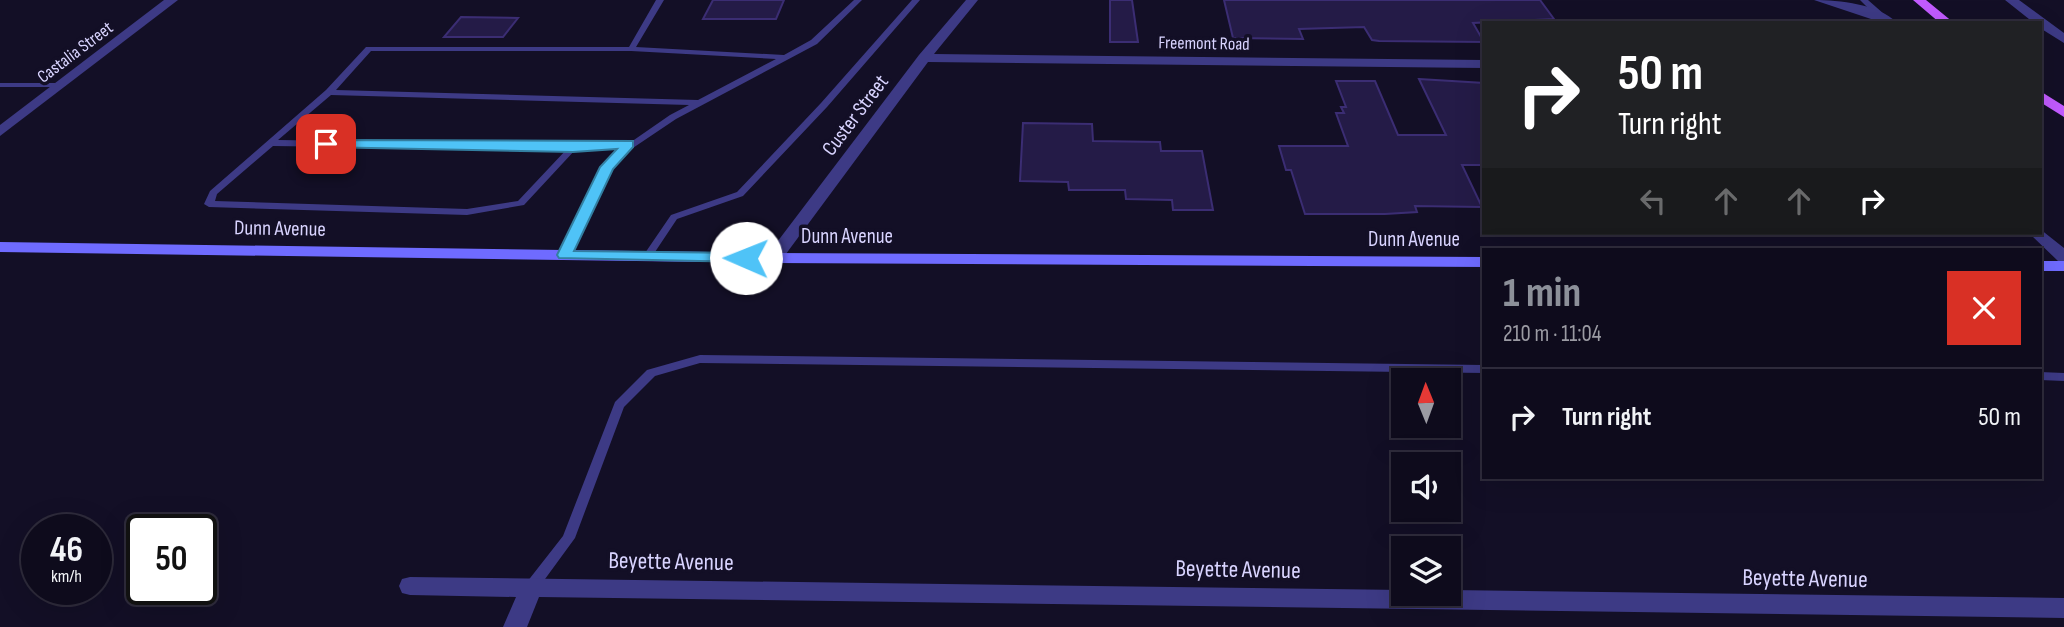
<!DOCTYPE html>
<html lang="en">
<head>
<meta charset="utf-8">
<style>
	body { margin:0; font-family:"Sofia Sans Condensed",sans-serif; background:#1c1929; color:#f1f3f6; height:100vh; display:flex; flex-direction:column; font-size:26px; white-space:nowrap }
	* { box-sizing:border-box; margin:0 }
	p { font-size:23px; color:#9b9ba3 }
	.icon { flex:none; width:38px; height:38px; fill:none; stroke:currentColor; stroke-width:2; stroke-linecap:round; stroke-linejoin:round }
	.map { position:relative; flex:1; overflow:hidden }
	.sheet { position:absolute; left:1482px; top:248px; width:560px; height:231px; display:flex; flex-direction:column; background:#0e0b1c; border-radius:0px; box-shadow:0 7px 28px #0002,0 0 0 2px #2e2b3b }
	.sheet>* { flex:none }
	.banner { position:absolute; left:1482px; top:21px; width:560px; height:214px; border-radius:0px; box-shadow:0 7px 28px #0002,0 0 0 2px #2e2b3b; background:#202124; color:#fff; overflow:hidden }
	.needle { width:46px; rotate:359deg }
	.tools { position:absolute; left:1391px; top:368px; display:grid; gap:14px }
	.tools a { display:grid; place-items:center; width:70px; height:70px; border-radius:0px; background:#0e0b1c; box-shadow:0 7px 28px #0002,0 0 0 2px #2e2b3b; font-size:35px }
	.speed { position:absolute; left:21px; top:514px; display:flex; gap:14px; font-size:35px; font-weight:700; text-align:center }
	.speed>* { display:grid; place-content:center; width:91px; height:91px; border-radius:50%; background:#0e0b1c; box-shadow:0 7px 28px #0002,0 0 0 2px #2e2b3b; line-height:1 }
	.speed small { font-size:18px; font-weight:400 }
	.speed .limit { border:4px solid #111; border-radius:10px; background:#fff; color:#111 }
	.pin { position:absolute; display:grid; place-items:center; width:60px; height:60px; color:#fff; margin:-30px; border-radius:14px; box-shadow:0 4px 10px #0006 }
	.me { position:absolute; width:77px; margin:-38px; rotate:271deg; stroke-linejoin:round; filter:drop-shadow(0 0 5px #0008) }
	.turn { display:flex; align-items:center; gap:24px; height:147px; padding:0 21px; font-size:32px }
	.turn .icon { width:91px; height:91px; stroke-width:2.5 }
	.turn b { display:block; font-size:49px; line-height:60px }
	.lanes { display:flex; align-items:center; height:66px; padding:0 21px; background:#0003; justify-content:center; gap:35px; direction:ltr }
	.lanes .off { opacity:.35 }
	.round { display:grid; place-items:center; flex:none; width:74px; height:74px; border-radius:0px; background:#1c1929 }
	.overview { display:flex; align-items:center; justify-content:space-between; height:119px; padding:0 21px }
	h1 { font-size:42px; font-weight:700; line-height:52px; color:#8c9099 }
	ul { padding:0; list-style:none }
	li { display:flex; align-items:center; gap:21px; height:98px; padding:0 21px; border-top:2px solid #2e2b3b }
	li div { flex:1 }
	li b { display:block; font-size:26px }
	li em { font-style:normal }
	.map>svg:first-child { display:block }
	.building { fill:#241b47; stroke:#3b2d73; stroke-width:2 }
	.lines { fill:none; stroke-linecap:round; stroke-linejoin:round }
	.service { fill:#3d3a85; fill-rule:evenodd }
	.minor { fill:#3d3a85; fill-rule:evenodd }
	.tertiary { fill:#3d3a85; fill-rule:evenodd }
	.secondary { fill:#6f6bff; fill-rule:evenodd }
	.primary { fill:#c25bff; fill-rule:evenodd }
	.route { fill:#4fc3f7; stroke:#337fa1; stroke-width:2 }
	.labels { text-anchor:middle; stroke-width:7; stroke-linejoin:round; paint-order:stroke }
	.far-street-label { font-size:18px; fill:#d9d4ff; stroke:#130f26 }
	.street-label { font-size:21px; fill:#d9d4ff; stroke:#130f26 }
	.near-street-label { font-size:24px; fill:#d9d4ff; stroke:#130f26 }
</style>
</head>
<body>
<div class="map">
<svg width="2064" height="627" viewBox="0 0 2064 627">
	<rect width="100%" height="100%" fill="#130f26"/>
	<!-- building -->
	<path class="building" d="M713,0H784L776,19H703Z
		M1110,0H1132L1138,42H1110Z
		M1224,0H1540L1554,19L1473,23L1484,42L1379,41L1372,40L1364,27L1299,29L1303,39L1233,38Z
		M461,17L518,18L503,37H444Z
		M1419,79L1484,83V165H1462L1482,207L1415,206L1417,212L1385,214H1305L1291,170H1286L1279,146H1348L1336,113H1344L1341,107H1346L1336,81H1375L1398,135H1446Z
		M1023,123L1092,124L1093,141L1160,142L1161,151H1202L1213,210H1173L1172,200L1126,199L1125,190H1069L1068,182L1020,181Z"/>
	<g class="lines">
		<!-- service -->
		<path class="service" d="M656,0H664L636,47L784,55L811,40L854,0H862L817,44L676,119L618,158L568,257L565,258L560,255L610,157L623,147L576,149L524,205L467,215L209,207L204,204L210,191L326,90L366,47H629ZM371,51H631L776,59L698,100L336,90ZM331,95L689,105L670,115L631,142L573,144L278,140ZM273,146L566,150L518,201L467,209L215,201L217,194Z
			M912,0H920L827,107L743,196L677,219L651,258H645L643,256L671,215L737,192L821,103Z
			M1860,0H1868L1884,14V18H1878Z
			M0,83H62L66,85L62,87H0Z
			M700,355L1484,365V373L700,363L655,376L624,407L575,538L537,590L532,592L527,590L525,586L527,582L563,536L615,402L647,370Z
			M2040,372L2064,373V381L2040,380Z"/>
		<!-- minor -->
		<path class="minor" d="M966,0H978L934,54L1484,60V68L928,62L780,262H768L766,258L768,254L919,55Z
			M1814,0C1839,0 1879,4 1897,23H1883Z
			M2005,0H2019L2064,33V43L2040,28V23H2034Z
			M2040,229L2064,248V262L2058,261L2029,233H2040Z
			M410,577L1404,590V593H1449V590L2064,598V618L539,597L527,627H503L516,597L410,595L402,593L399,586L402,579Z"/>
		<!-- tertiary -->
		<path class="tertiary" d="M164,0H178L0,136V125Z"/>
		<!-- secondary -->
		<path class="secondary" d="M0,242L774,253L1484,257V267L774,263L0,252Z
			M2040,261H2064V271H2040Z"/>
		<!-- primary -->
		<path class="primary" d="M1913,0H1926L1954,23H1940Z
			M2040,91L2064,106V117L2040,102Z"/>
	</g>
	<!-- route -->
	<path class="route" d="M326,140L633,141V147L613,169L574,251L746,253L754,258L746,262L559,258L557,255L600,167L617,149L573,152L321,147L319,144Z"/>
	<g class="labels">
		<!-- far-street labels -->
		<g class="far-street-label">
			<text transform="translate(1204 43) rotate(1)" y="6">Freemont Road</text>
			<text transform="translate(75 52) rotate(-37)" y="6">Castalia Street</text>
		</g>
		<!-- street labels -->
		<g class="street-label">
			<text transform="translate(855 115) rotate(-53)" y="7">Custer Street</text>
			<text transform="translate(280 228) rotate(1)" y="7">Dunn Avenue</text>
			<text x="847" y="243">Dunn Avenue</text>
			<text x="1414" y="246">Dunn Avenue</text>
		</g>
		<!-- near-street labels -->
		<g class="near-street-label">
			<text transform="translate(671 561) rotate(1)" y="8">Beyette Avenue</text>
			<text transform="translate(1238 569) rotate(1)" y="8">Beyette Avenue</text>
			<text transform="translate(1805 578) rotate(1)" y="8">Beyette Avenue</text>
		</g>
	</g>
</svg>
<div class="tools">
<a><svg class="needle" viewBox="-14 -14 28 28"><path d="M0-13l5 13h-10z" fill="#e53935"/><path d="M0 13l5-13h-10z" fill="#9b9ba3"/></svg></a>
<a><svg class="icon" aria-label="sound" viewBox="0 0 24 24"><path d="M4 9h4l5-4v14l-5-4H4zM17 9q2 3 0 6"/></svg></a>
<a><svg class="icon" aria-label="layers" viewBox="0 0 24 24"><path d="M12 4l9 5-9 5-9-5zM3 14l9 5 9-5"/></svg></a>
</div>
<div class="speed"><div>46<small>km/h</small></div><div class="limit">50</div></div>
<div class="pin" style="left:326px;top:144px;background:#d93025"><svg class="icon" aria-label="arrive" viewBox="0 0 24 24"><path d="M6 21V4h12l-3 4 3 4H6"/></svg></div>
<svg class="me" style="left:746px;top:258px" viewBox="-20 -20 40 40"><circle r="19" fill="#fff"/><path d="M0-13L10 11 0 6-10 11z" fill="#4fc3f7"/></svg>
<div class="banner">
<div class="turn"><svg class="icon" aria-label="right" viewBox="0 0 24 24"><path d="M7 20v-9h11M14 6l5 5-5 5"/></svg><div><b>50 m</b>Turn right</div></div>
<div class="lanes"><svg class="icon off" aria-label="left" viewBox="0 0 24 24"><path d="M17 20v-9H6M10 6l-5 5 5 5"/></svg><svg class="icon off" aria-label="ahead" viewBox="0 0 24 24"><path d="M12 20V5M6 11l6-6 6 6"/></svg><svg class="icon off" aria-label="ahead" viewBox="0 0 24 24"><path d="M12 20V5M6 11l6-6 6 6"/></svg><svg class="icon" aria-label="right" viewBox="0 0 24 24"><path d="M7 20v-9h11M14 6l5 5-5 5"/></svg></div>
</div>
<section class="sheet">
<div class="overview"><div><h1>1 min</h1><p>210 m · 11:04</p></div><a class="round" style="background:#d93025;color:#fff"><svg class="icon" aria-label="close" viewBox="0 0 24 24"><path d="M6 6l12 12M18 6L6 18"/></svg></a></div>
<ul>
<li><svg class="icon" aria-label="right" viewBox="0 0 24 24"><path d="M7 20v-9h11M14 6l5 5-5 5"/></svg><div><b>Turn right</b></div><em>50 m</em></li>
</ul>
</section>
</div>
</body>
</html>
